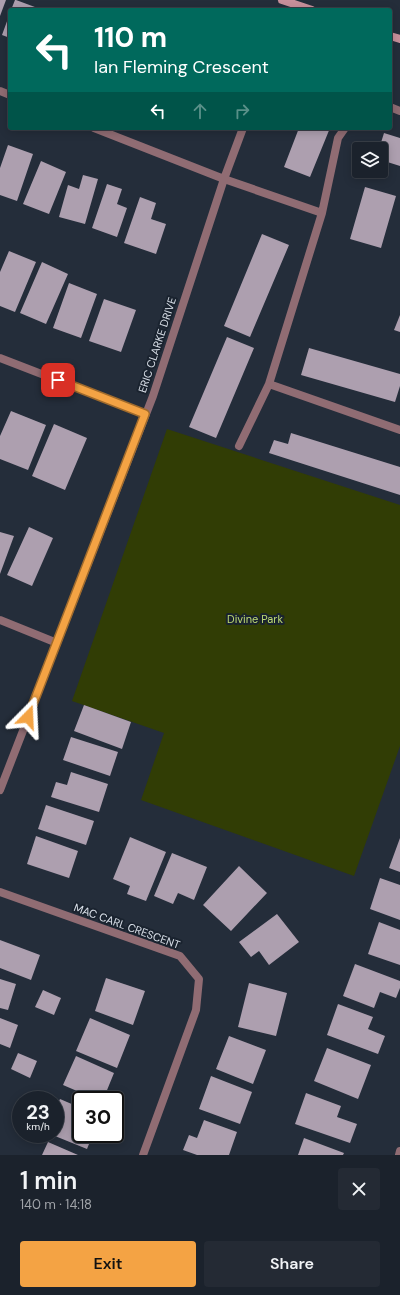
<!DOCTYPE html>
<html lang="en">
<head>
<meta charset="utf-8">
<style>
	body { margin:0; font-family:"DM Sans",sans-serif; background:#242a34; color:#f1f3f6; height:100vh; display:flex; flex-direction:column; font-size:15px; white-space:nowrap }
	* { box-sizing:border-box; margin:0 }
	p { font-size:13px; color:#a0a4a9 }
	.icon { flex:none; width:22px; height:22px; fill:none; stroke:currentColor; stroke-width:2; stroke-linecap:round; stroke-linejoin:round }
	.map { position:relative; height:1155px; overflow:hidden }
	.side { display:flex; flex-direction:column; background:#1b222c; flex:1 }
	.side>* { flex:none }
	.banner { position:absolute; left:8px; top:8px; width:384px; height:122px; border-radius:4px; box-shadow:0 2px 10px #0003,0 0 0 1px #393f48; background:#00695c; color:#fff; overflow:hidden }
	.fabs { position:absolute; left:352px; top:142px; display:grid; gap:8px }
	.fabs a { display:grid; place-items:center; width:36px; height:36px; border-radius:4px; background:#1b222c; box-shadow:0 2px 10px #0003,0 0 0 1px #393f48; font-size:20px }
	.speed { position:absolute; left:12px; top:1091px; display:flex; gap:8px; font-size:20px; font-weight:700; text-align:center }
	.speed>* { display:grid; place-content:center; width:52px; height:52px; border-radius:50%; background:#1b222c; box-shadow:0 2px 10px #0003,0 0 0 1px #393f48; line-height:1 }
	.speed small { font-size:10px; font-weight:400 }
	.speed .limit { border:2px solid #111; border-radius:6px; background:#fff; color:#111 }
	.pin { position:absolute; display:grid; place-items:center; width:34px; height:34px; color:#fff; margin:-17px; border-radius:8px; box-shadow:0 2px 6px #0006 }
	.me { position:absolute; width:44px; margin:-22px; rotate:21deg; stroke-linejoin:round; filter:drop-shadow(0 0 3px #0008) }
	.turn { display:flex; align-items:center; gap:14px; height:84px; padding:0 20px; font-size:18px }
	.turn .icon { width:52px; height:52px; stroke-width:2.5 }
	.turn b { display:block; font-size:28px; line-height:34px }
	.lanes { display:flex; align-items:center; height:38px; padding:0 20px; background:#0003; justify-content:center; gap:20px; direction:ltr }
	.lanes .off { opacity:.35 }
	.round { display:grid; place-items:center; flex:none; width:42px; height:42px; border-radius:4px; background:#242a34 }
	.head { display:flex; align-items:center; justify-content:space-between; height:68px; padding:0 20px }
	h1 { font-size:24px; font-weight:600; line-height:30px }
	.cta { display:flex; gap:8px; margin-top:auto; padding:8px 20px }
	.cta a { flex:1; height:46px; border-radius:4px; background:#f4a344; color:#111; font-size:16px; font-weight:600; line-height:46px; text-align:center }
	.cta a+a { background:#242a34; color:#f1f3f6 }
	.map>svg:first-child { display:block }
	.green { fill:#313d05 }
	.building { fill:#ad9faf }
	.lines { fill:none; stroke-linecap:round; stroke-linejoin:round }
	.lane { stroke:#906c73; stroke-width:8 }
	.street { stroke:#906c73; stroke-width:8 }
	.secondary { stroke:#c8909b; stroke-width:8 }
	.route-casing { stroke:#9f6a2c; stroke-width:10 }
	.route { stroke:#f4a344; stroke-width:7 }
	.labels { text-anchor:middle; stroke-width:4; stroke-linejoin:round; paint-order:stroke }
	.street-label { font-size:11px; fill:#dae0e9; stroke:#1a232f }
	.park-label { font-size:11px; fill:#beda74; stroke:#1a232f }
</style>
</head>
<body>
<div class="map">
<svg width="400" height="1155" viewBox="0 0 400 1155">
	<rect width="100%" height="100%" fill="#242d3a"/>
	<!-- green -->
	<path class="green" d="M167,429L400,505V746L354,876L141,800L164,733L72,701Z"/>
	<!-- building -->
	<path class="building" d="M0,0H6L0,16Z
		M15,0H16L43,10H11Z
		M10,13V38L2,35Z
		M299,128H330L310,177L284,167Z
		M384,133L400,138V166L381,160V149H379Z
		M8,145L33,154L17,201L0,195V168Z
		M41,161L66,172L49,214L23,204Z
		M83,175L98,179L85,224L59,217L68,185L79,189Z
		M107,184L122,189L117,204L127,208L117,237L92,228Z
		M365,187L396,196L381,248L350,239Z
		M140,197L156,203L151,219L166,224L156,254L124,243Z
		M262,234L289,245L250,337L224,326Z
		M9,251L36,262L15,312L0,306V272Z
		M42,262L68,274L46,324L20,313Z
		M69,283L97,294L81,338L53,328Z
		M104,299L136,310L121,352L89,341Z
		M400,315V332L394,330Z
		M227,337L254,348L216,438L189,427Z
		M309,348L400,374V386L395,402L301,375Z
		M11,411L46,425L28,470L0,459V436Z
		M54,424L87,438L65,490L32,476Z
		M291,433L400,467V495L269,453L274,440L288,444Z
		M29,527L53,538L32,586L7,575Z
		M0,532L14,536L0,574Z
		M84,705L131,722L122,749L74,731Z
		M71,737L118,752L110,776L63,760Z
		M71,772L108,784L99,812L51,797L56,782L67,785Z
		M46,805L94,821L86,845L38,829Z
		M36,836L78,851L69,878L27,864Z
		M130,837L166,852L146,901L127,894L130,886L113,879Z
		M400,838V872L389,868Z
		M172,853L207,867L194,900L178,893L173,904L154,896Z
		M239,866L267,893L231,931L203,905Z
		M380,878L400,885V920L370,909Z
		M277,914L299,942L269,965L259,951L251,957L239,942Z
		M379,922L400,930V965L368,954Z
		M0,940L40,955L31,980L0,968Z
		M355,964L400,981V988L396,998L380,992L374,1008L343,996Z
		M106,978L145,991L133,1025L95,1011Z
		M0,979L16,984L8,1010L0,1008Z
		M249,983L287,993L276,1036L238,1027Z
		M43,990L61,998L54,1015L35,1007Z
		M338,1004L373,1017L368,1029L385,1036L378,1054L327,1035Z
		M0,1018L18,1025L10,1048L0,1044Z
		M90,1018L130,1035L117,1068L76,1051Z
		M229,1036L266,1050L253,1084L216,1069Z
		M327,1048L371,1065L358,1099L314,1081Z
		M18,1053L37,1061L30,1078L11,1069Z
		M76,1056L114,1073L103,1100H98L63,1085Z
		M211,1076L252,1092L240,1124L199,1109Z
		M306,1093L341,1106L337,1117L357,1124L350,1143L295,1124Z
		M60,1099L81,1108V1134H93L87,1149L50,1134H55V1111Z
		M204,1120L237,1132L229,1155H197L183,1150L189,1135L197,1138Z
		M304,1138L344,1153L343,1155H298Z
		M48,1142L78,1155H42Z"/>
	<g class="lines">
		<!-- lane -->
		<path class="lane" d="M390,107L400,111
			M224,179L322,213
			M269,384L400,430
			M239,446L269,384L322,213L338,138L345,128"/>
		<!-- street -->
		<path class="street" d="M0,91L10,95
			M94,128L224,179
			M0,358L145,414
			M0,620L57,643
			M0,790L153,396L224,179L243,128
			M0,892L180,956L199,979L196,1010L143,1155
			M399,1155L400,1151"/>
		<!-- secondary -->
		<path class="secondary" d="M282,0L312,10
			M390,36L400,39"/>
	</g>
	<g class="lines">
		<!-- route casing -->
		<g class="route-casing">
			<path id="route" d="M28,717L145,414L58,380"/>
		</g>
		<!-- route -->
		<use href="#route" class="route"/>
	</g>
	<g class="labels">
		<!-- street labels -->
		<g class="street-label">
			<text transform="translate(157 345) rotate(-72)" y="4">ERIC CLARKE DRIVE</text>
			<text transform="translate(127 926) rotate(20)" y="4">MAC CARL CRESCENT</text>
		</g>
		<!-- park labels -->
		<g class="park-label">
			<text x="255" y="623">Divine Park</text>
		</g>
	</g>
</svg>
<div class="fabs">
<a><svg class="icon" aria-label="layers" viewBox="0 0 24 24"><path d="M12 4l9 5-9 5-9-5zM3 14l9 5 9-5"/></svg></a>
</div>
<div class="speed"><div>23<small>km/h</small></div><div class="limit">30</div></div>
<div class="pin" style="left:58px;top:380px;background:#d93025"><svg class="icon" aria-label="arrive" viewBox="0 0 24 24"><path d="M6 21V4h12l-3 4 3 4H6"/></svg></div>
<svg class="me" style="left:28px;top:717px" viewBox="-20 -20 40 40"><path d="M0-17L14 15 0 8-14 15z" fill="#f4a344" stroke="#fff" stroke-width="4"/></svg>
<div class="banner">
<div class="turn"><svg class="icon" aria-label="left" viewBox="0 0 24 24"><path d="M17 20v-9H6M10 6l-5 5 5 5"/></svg><div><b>110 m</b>Ian Fleming Crescent</div></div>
<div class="lanes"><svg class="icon" aria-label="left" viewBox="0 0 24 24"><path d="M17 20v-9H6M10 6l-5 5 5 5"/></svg><svg class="icon off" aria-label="ahead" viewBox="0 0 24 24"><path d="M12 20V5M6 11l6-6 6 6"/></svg><svg class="icon off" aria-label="right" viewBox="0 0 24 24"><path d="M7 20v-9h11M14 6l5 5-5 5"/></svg></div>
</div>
</div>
<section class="side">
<div class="head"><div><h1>1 min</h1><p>140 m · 14:18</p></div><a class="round"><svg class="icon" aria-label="close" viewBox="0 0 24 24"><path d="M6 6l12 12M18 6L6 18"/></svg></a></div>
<div class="cta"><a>Exit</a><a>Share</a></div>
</section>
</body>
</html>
